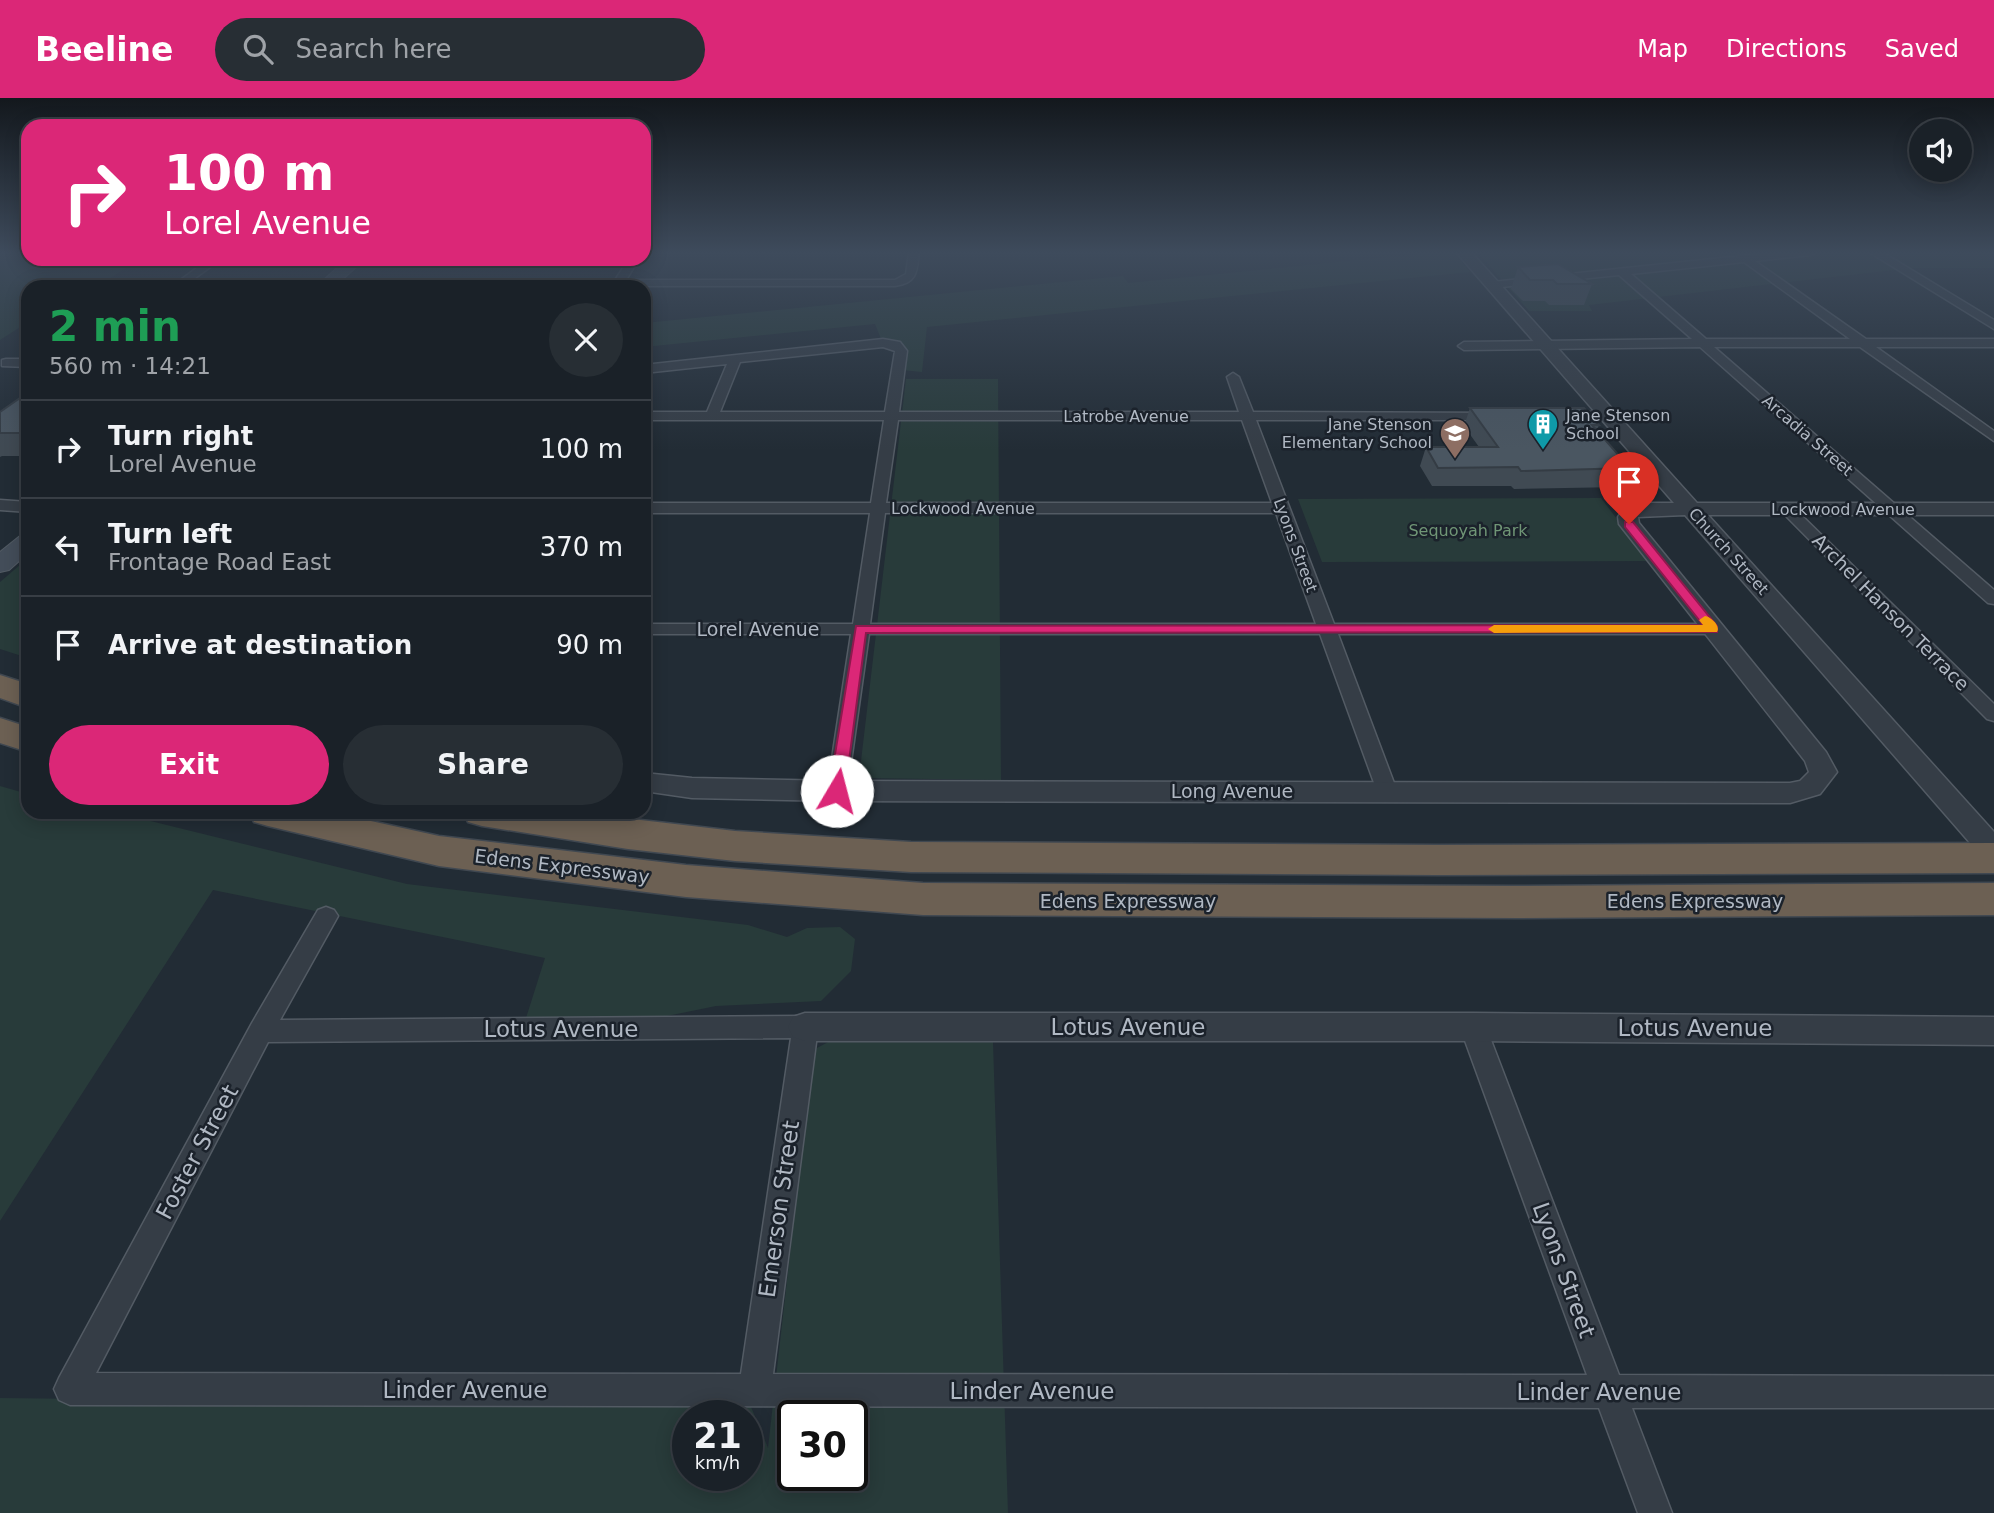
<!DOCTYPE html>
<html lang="en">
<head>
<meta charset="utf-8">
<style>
	body { margin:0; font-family:"DejaVu Sans",sans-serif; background:#272e34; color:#f1f3f6; height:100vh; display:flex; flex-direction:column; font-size:26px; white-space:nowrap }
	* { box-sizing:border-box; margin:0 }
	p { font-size:23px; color:#9fa3a8 }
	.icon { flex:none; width:38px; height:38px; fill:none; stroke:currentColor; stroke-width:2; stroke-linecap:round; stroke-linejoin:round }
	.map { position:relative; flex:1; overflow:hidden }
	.sheet { position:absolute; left:21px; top:182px; width:630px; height:539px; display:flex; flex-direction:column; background:#1a2128; border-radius:21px; box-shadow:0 4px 18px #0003,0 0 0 2px #383e45 }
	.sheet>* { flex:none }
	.top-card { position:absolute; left:21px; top:21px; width:630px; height:147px; border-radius:21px; box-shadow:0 4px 18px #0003,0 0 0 2px #383e45; background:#db2777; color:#fff; overflow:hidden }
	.tools { position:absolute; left:1909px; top:21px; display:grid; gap:14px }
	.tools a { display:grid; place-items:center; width:63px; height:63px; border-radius:50%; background:#1a2128; box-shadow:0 4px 18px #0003,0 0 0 2px #383e45; font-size:35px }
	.speed { position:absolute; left:672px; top:1302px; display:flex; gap:14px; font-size:35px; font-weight:700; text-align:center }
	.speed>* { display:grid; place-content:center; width:91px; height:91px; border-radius:50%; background:#1a2128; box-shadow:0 4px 18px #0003,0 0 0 2px #383e45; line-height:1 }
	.speed small { font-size:18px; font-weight:400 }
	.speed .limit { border:4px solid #111; border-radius:10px; background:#fff; color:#111 }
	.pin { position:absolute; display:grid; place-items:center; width:60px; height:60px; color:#fff; margin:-72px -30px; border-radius:50% 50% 50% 0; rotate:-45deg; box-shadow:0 0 7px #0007 }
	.pin .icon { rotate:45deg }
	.me { position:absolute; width:77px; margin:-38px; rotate:8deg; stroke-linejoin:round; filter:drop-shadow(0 0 5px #0008) }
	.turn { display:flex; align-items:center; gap:24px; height:147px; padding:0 28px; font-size:32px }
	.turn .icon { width:91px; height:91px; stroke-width:2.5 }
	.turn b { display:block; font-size:49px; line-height:60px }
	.round { display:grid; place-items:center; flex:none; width:74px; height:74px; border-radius:37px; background:#272e34 }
	.headline { display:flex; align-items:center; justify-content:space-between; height:119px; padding:0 28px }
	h1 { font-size:42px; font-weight:800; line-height:52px; color:#1e9e55 }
	.action { display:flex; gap:14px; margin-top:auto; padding:14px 28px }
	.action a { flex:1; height:80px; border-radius:42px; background:#db2777; color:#fff; font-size:28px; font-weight:800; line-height:80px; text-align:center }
	.action a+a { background:#272e34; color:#f1f3f6 }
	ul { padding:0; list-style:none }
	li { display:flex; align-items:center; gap:21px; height:98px; padding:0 28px; border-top:2px solid #383e45 }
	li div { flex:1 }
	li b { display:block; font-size:26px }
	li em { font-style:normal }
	header { display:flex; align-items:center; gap:42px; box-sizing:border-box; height:98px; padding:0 35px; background:#db2777; color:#fff }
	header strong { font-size:33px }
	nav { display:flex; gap:38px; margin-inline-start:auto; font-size:24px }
	.search { width:490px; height:63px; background:#272e34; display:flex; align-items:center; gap:18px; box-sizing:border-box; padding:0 24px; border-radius:38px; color:#9fa3a8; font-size:26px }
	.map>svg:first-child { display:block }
	.green { fill:#283b3a; fill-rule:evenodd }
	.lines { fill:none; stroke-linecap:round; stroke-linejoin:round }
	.minor-casing { stroke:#535b64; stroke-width:3 }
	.tertiary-casing { stroke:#535b64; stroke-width:3 }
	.secondary-casing { stroke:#535b64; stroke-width:2 }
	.motorway-casing { stroke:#404851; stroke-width:3 }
	.minor { fill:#353d46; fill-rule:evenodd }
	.tertiary { fill:#353d46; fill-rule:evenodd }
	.secondary { fill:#434d59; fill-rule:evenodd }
	.motorway { fill:#6c6053; fill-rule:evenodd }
	.wall { fill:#404a53 }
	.building { fill:#4a5661; stroke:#343c44; stroke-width:2 }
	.route { fill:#db2777; stroke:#8e194d; stroke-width:2 }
	.slow { fill:#f59e0b }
	.labels { text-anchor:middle; stroke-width:5; stroke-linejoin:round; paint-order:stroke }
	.far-poi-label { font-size:16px; fill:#b0b8c3; stroke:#1b222b; text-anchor:start }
	.far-street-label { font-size:16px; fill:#b0b8c3; stroke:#1b222b }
	.far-park-label { font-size:16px; fill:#709676; stroke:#1b222b }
	.street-label { font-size:19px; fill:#b0b8c3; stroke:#1b222b }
	.near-street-label { font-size:23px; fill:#b0b8c3; stroke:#1b222b }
</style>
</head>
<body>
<header>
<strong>Beeline</strong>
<div class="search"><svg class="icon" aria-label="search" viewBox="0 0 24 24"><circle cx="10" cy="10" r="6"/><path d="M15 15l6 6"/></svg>Search here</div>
<nav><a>Map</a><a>Directions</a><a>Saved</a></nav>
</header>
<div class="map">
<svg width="1994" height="1415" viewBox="0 0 1994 1415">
	<rect width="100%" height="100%" fill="#222c35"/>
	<!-- green -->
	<path class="green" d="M0,154H28V161H140L96,189H28V224L0,242Z
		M1439,154H1453L1470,174L927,229L922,274L902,272L904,248L881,241L875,226L644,249V225L1123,178L1128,185Z
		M1477,154H1994V170H1912L1589,207L1592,213H1529Z
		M906,281H998L1001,682L859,680Z
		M1601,400L1649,463L1322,464L1298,401Z
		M28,460V560L0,551V484Z
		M0,688L28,696V714H114L407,786L748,827L787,839L807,830L840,829L855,841L851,873L821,903L716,908L657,920H526L545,860L213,792L0,1123Z
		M832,942L993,944L1008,1415H0V1300L751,1309L768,1350L812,962L817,950ZM688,1318H747V1377H688ZM793,1318H852V1377H793Z"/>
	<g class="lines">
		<!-- minor casing -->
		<g class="minor-casing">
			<path id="minor" d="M909,154H919C917,174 917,185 895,188H328L323,185L328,182H615L629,161H639L626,182H895L906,176Z
				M1779,154H1816L1811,157L1755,163L1866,241H1994V249H1876L1994,333V343L1860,249H1714L1994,492V506L1988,505L1700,249L1464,252L1458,248L1464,244L1692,241L1619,177L1492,190L1487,187L1492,184ZM1744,164L1850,241H1706L1631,176Z
				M1869,154H1882L1994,222V231Z
				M209,161H221L183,189H171Z
				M883,241L900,244L907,253L899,314H1239L1227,279L1233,275L1239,279L1253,314L1500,315L1502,318L1495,322H1256L1334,526H1713L1722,531L1713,536H1338L1397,693L1394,698L1387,700L1380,698L1377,693L1320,536H869L847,693L844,698L837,700L830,698L827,693L851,536H644V526H853L870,415H644V405H871L884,322H644V314H707L727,266L644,275V267ZM883,249L895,253L885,314H720L740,264ZM898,322H1242L1272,405H886ZM885,415H1276L1316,526H870Z
				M6,261H28V269L2,268V262Z
				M1562,314H1609L1616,318L1609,322L1557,321L1555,318Z
				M0,402L28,404V414L0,412Z
				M1787,406L1792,408L1994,606V623L1987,621L1782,414L1779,411Z
				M326,809L334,812L338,818L280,922L805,918L814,921L818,929L773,1276L1587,1277L1460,929L1464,921L1473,918L1482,921L1486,929L1619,1277L1994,1278V1310H1632L1672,1415H1638L1599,1310L70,1307L59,1302L54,1291L59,1280L252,925L318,812ZM791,940L741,1276L96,1275L268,944Z"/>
		</g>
		<!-- tertiary casing -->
		<g class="tertiary-casing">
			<path id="tertiary" d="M1456,154H1471L1697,405H1994V417H1708L1994,734V764L1984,761L1685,417L1638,419L1639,425L1826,654L1837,674L1820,696L1790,705L837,703L692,700L644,693V675L692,680L837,683L1790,685L1800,683L1809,674L1805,663L1619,426L1618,419L1624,410L1648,405H1674Z
				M805,915H1473L1994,919V947L1473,943H805L793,939L788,929L793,919Z"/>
		</g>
		<!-- secondary casing -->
		<g class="secondary-casing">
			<path id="secondary" d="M347,161H365L334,189H316Z
				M28,436V455L9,472L0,474V454L20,438Z"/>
		</g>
		<!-- motorway casing -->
		<g class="motorway-casing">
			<path id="motorway" d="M0,577L28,586V610L0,600Z
				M0,620L28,629V654L0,645Z
				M249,714H330L439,738L686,767L923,785L1515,788L1994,785V817L1515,820L923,817L686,799L439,768L268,728L254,724Z
				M463,714H572L735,733L911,744L1437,747L1994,745V775L1437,777L911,774L735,763L628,751L482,728L468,724Z"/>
		</g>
		<!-- minor -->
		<use href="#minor" class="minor"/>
		<!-- tertiary -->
		<use href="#tertiary" class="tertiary"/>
		<!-- secondary -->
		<use href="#secondary" class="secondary"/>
		<!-- motorway -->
		<use href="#motorway" class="motorway"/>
	</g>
	<!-- wall -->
	<path class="wall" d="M1518,169L1592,186L1584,207H1549L1545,203H1523L1511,191Z
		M28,300V358H2L0,359V314Z
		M1470,310L1599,327L1597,332L1630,370L1621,389L1514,391L1511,388H1432L1420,368L1426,349H1479L1464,328Z"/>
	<!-- building -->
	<path class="building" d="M1558,166L1592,186H1557L1553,182H1530L1518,169Z
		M20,300H28V335H0V314Z
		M1470,310H1584L1599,327H1592L1630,370L1521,373L1518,369L1438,370L1426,349H1498Z"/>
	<!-- sky -->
	<linearGradient id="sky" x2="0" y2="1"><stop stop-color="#13181d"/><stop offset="0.44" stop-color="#3e4b5c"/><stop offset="1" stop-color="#3e4b5c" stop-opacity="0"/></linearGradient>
	<rect width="1994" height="352" fill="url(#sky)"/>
	<!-- route -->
	<path class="route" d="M1625,424H1633L1717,528V534L866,535L845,693L837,698L829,693L856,528L1703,527L1625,429Z"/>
	<!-- slow -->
	<path class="slow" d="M1705,518C1711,519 1721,528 1717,534L1494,535L1488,531L1494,527H1703L1699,522Z"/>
	<!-- icons -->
	<defs>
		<g id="building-pin" transform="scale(1.575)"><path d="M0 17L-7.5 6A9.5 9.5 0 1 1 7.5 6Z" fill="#0f9aa8" stroke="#1b222b"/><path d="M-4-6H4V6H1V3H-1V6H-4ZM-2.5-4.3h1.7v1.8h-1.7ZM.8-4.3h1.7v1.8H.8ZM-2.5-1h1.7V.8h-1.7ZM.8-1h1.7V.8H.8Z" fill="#fff"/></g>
		<g id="school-pin" transform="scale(1.575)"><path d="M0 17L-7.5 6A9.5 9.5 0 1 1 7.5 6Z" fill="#8d6e63" stroke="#1b222b"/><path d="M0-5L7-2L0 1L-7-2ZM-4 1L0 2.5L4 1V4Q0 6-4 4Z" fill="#fff"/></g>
	</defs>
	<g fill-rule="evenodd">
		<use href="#building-pin" x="1543" y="326"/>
		<use href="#school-pin" x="1455" y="335"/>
	</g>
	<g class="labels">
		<!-- far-poi labels -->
		<g class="far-poi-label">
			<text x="1566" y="323">Jane Stenson<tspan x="1566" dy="18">School</tspan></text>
			<text x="1432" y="332" text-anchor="end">Jane Stenson<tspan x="1432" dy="18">Elementary School</tspan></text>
		</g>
		<!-- far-street labels -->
		<g class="far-street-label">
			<text x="1126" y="324">Latrobe Avenue</text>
			<text transform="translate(1808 337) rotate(41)" y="6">Arcadia Street</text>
			<text x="963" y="416">Lockwood Avenue</text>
			<text x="1843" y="417">Lockwood Avenue</text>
			<text transform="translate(1296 447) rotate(70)" y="6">Lyons Street</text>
			<text transform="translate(1729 453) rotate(48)" y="6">Church Street</text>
		</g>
		<!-- far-park labels -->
		<g class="far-park-label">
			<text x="1468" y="438">Sequoyah Park</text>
		</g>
		<!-- street labels -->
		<g class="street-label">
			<text transform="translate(1891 514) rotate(45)" y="7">Archel Hanson Terrace</text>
			<text x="758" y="538">Lorel Avenue</text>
			<text x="1232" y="700">Long Avenue</text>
			<text transform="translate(562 768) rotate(7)" y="7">Edens Expressway</text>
			<text x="1128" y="810">Edens Expressway</text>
			<text x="1695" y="810">Edens Expressway</text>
		</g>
		<!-- near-street labels -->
		<g class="near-street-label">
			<text x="1128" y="937">Lotus Avenue</text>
			<text x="1695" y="938">Lotus Avenue</text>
			<text x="561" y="939">Lotus Avenue</text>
			<text transform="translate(197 1054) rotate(-62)" y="8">Foster Street</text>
			<text transform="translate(779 1111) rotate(-82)" y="8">Emerson Street</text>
			<text transform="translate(1564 1172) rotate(70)" y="8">Lyons Street</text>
			<text x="465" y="1300">Linder Avenue</text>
			<text x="1032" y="1301">Linder Avenue</text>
			<text x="1599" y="1302">Linder Avenue</text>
		</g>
	</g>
</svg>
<div class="tools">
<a><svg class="icon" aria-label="sound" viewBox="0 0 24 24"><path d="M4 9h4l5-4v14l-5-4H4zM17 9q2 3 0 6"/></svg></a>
</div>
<div class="speed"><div>21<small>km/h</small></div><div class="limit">30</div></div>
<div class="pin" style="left:1629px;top:426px;background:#d93025"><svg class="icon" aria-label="arrive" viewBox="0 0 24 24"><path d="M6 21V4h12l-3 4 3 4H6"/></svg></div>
<svg class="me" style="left:837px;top:693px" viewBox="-20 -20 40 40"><circle r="19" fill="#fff"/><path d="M0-13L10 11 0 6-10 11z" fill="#db2777"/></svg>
<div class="top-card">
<div class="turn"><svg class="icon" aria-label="right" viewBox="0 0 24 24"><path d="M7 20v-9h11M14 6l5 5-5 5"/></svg><div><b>100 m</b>Lorel Avenue</div></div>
</div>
<section class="sheet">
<div class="headline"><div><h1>2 min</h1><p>560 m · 14:21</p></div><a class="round"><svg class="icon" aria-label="close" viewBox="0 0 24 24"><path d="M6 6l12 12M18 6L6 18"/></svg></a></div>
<ul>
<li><svg class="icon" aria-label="right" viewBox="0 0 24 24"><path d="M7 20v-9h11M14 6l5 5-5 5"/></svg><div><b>Turn right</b><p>Lorel Avenue</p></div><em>100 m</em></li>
<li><svg class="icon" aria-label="left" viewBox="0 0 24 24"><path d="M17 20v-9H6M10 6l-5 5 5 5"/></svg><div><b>Turn left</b><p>Frontage Road East</p></div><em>370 m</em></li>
<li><svg class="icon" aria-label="arrive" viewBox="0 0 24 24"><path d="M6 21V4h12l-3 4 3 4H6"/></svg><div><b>Arrive at destination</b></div><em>90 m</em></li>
</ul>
<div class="action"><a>Exit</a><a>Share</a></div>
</section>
</div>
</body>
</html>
